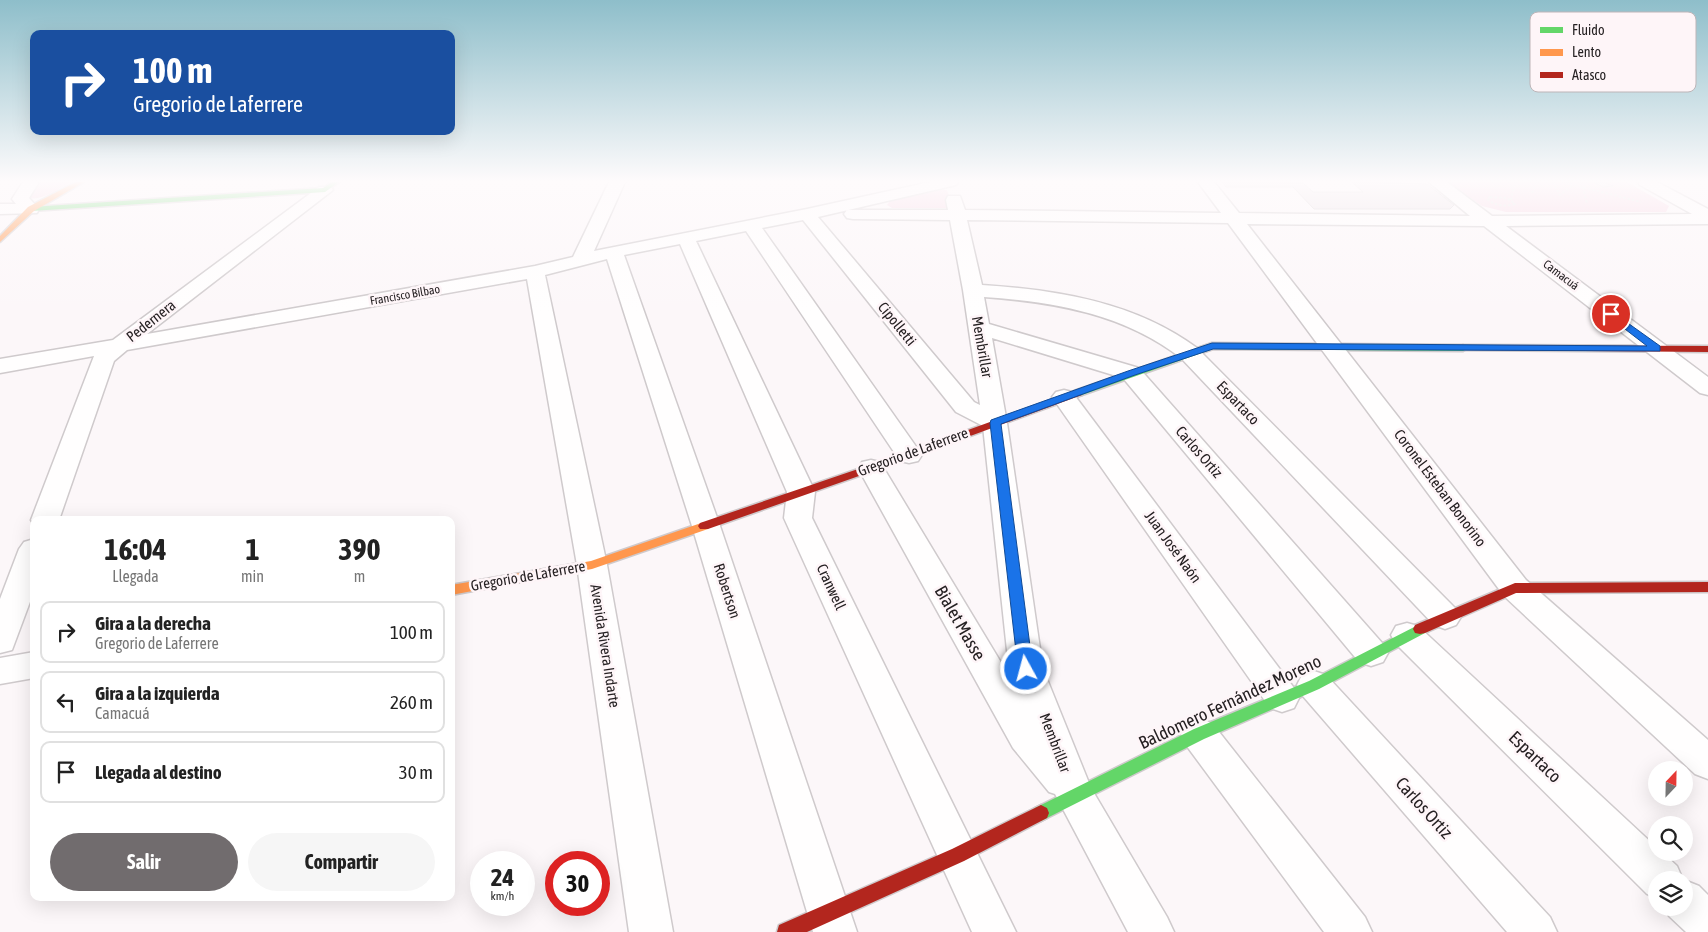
<!DOCTYPE html>
<html lang="es">
<head>
<meta charset="utf-8">
<style>
	body { margin:0; font-family:"Asap Condensed",sans-serif; background:#f6f6f6; color:#222; height:100vh; display:flex; flex-direction:column; font-size:19px; white-space:nowrap }
	* { box-sizing:border-box; margin:0 }
	p { font-size:16px; color:#767676 }
	.icon { flex:none; width:28px; height:28px; fill:none; stroke:currentColor; stroke-width:2; stroke-linecap:round; stroke-linejoin:round }
	.map { position:relative; flex:1; overflow:hidden }
	.panel { position:absolute; left:30px; top:516px; width:425px; height:385px; display:flex; flex-direction:column; background:#fff; border-radius:10px; box-shadow:0 5px 20px #0002 }
	.panel>* { flex:none }
	.top-card { position:absolute; left:30px; top:30px; width:425px; height:105px; border-radius:10px; box-shadow:0 5px 20px #0002; background:#1a4fa0; color:#fff; overflow:hidden }
	.needle { width:32px; rotate:22deg }
	.fabs { position:absolute; left:1648px; top:761px; display:grid; gap:10px }
	.fabs a { display:grid; place-items:center; width:45px; height:45px; border-radius:50%; background:#fff; box-shadow:0 5px 20px #0002; font-size:25px }
	.speed { position:absolute; left:470px; top:851px; display:flex; gap:10px; font-size:25px; font-weight:700; text-align:center }
	.speed>* { display:grid; place-content:center; width:65px; height:65px; border-radius:50%; background:#fff; box-shadow:0 5px 20px #0002; line-height:1 }
	.speed small { font-size:12px; font-weight:400 }
	.speed .limit { border:8px solid #d22; background:#fff; color:#111 }
	.pin { position:absolute; display:grid; place-items:center; width:42px; height:42px; color:#fff; margin:-21px; border:2px solid #fff; border-radius:50%; box-shadow:0 1px 5px #0007 }
	.me { position:absolute; width:55px; margin:-28px; rotate:353deg; stroke-linejoin:round; filter:drop-shadow(0 0 4px #0008) }
	.turn { display:flex; align-items:center; gap:18px; height:105px; padding:0 20px; font-size:22px }
	.turn .icon { width:65px; height:65px; stroke-width:2.5 }
	.turn b { display:block; font-size:35px; line-height:42px }
	.eta { display:flex; justify-content:space-evenly; align-items:center; height:85px; text-align:center }
	.eta b { font-size:30px; font-weight:700; line-height:35px }
	.action { display:flex; gap:10px; margin-top:auto; padding:10px 20px }
	.action a { flex:1; height:58px; border-radius:30px; background:#716c6e; color:#fff; font-size:20px; font-weight:700; line-height:58px; text-align:center }
	.action a+a { background:#f6f6f6; color:#222 }
	ul { padding:0; list-style:none }
	li { display:flex; align-items:center; gap:15px; height:62px; margin:0 10px 8px; padding:0 10px; border:2px solid #e0e0e0; border-radius:10px }
	li div { flex:1 }
	li b { display:block; font-size:19px }
	li em { font-style:normal }
	.map>svg:first-child { display:block }
	.green { fill:#f6d0e0 }
	.building { fill:#e8dfe3; stroke:#ccc7c9 }
	.lines { fill:none; stroke-linecap:round; stroke-linejoin:round }
	.street-casing { stroke:#cfcacc; stroke-width:3 }
	.fast-casing { stroke:#cfcacc; stroke-width:3 }
	.slow-casing { stroke:#cfcacc; stroke-width:3 }
	.jam-casing { stroke:#cfcacc; stroke-width:3 }
	.path { stroke:#e2e2e2; stroke-width:2; stroke-dasharray:2.5 2; stroke-linecap:butt }
	.street { fill:#fffefe; fill-rule:evenodd }
	.fast { fill:#63d668; fill-rule:evenodd }
	.slow { fill:#ff974d; fill-rule:evenodd }
	.jam { fill:#b3261e; fill-rule:evenodd }
	.route { fill:#1a73e8; stroke:#114b97 }
	.labels { text-anchor:middle; stroke-width:5; stroke-linejoin:round; paint-order:stroke }
	.far-street-label { font-size:12px; fill:#262123; stroke:#fef5f8 }
	.street-label { font-size:15px; fill:#262123; stroke:#fef5f8 }
	.near-street-label { font-size:18px; fill:#262123; stroke:#fef5f8 }
	.key { fill:#fef5f8; stroke:#bdb5b8; stroke-width:1 }
	.key-label { font-size:14px; fill:#262123 }
</style>
</head>
<body>
<div class="map">
<svg width="1708" height="932" viewBox="0 0 1708 932">
	<rect width="100%" height="100%" fill="#fcf7f9"/>
	<!-- green -->
	<path class="green" d="M37,182H71C58,189 40,203 25,197Z
		M1448,182H1627L1669,206L1666,212H1506L1482,206Z
		M940,190H947L952,205L950,208H892L887,205L890,201Z"/>
	<!-- building -->
	<path class="building" d="M1222,182L1303,183L1313,192H1363L1352,182L1427,184L1454,205L1450,209H1314L1293,187H1226Z
		M1593,182H1603L1613,186L1603,187Z"/>
	<g class="lines">
		<!-- street casing -->
		<g class="street-casing">
			<path id="street" d="M23,182H39L29,198L39,209L37,213L0,214V204H16L12,199Z
				M609,182H625L594,251L807,209L930,182H958L956,185L818,217L974,402L980,405L963,290L950,220L853,219L847,218L844,214L847,210H948L946,200L948,196H960L965,210L1221,213L1198,182H1214L1239,213L1470,216L1429,182H1447L1492,216L1692,214L1640,185L1638,182H1657L1708,209V224L1506,226L1708,377V395L1700,393L1484,226L1247,224L1526,580L1708,740V779L1695,774L1504,596L1228,223L967,220L982,285C1057,290 1135,302 1197,348L1456,609L1461,617L1456,625L1445,629L1434,625L1181,358C1124,314 1054,302 984,297L989,324L1139,368L1383,644L1388,653L1383,662L1371,666L1359,662L1123,378L992,338L1007,423L1043,669L1091,788L1167,917L1174,932H1128L1055,794L1049,792L1013,748L858,468L862,462L871,460L880,462L1017,689L1009,669L983,426L956,412L803,220L762,228L922,455L918,461L909,463L900,461L746,231L696,241L815,492L812,518L1016,932H972L784,518L787,492L680,244L624,255L720,526L857,932H813L692,526L607,259L545,275L607,565L673,932H629L577,565L527,279L127,350L114,361L59,520H34V525L31,520L94,356L0,373V359L113,340L319,187H331L333,190L147,334L535,266L573,257Z
				M1064,390L1072,392L1294,688L1299,698L1294,708L1282,712L1270,708L1052,397L1056,392Z
				M34,539V591L12,650L0,653V599L19,549L24,542Z
				M1407,623L1418,626L1656,847V852H1662L1677,866L1683,880H1656V898L1647,894L1396,644L1391,635L1396,626Z
				M34,652V678L0,684V658Z
				M1314,671L1326,675L1550,917L1557,932H1507L1302,695L1297,685L1302,675Z
				M1199,719L1212,723L1365,917L1372,932H1324L1186,745L1181,734L1186,723Z
				M1684,880L1699,886L1708,895V932H1686L1669,916L1666,908H1684Z"/>
		</g>
		<!-- fast casing -->
		<g class="fast-casing">
			<path id="fast" d="M332,182H339L325,192L31,211L27,209L31,207L323,188Z
				M1212,343L1463,345L1468,348L1463,351L1213,349L1082,395L1078,396L1073,393L1074,391Z
				M1420,624L1425,625L1427,629L1425,633L1319,689L1204,739L1047,818L1041,821L1035,818L1033,813L1035,808L1194,729L1309,681Z"/>
		</g>
		<!-- slow casing -->
		<g class="slow-casing">
			<path id="slow" d="M76,182H84L34,211L0,242V236L28,207Z
				M704,522L708,523L710,526L708,529L592,569L451,595V585L591,561Z"/>
		</g>
		<!-- jam casing -->
		<g class="jam-casing">
			<path id="jam" d="M1463,345L1708,346V352L1460,350L1458,348Z
				M1078,390L1083,393L1082,395L913,457L708,529H700L698,526L700,523L905,453Z
				M1708,582V592L1516,593L1425,633L1420,634L1415,633L1413,629L1415,625L1515,583Z
				M1041,805L1047,808L1049,813L1047,818L964,861L807,932H777L779,925L952,849Z"/>
		</g>
		<!-- path -->
		<path class="path" d="M1553,182L1560,195L1573,185
			M1562,182L1641,202
			M1580,182L1587,188
			M1583,187L1587,204
			M1532,193L1537,182
			M1490,197L1507,198L1515,204C1505,207 1495,206 1487,199Z
			M1511,200L1515,182"/>
		<!-- street -->
		<use href="#street" class="street"/>
		<!-- fast -->
		<use href="#fast" class="fast"/>
		<!-- slow -->
		<use href="#slow" class="slow"/>
		<!-- jam -->
		<use href="#jam" class="jam"/>
	</g>
	<!-- sky -->
	<linearGradient id="sky" x2="0" y2="1"><stop stop-color="#8ebeca"/><stop offset="0.58" stop-color="#fefbfc"/><stop offset="1" stop-color="#fefbfc" stop-opacity="0"/></linearGradient>
	<rect width="1708" height="312" fill="url(#sky)"/>
	<!-- route -->
	<path class="route" d="M1611,311L1660,346V351L1213,349L1135,375L1001,424L1033,669L1031,673L1026,675L1021,673L1018,669L990,423L991,420L1128,371L1212,343L1647,346L1608,316L1607,314Z"/>
	<g class="labels">
		<!-- far-street labels -->
		<g class="far-street-label">
			<text transform="translate(1561 275) rotate(37)" y="4">Camacuá</text>
			<text transform="translate(405 295) rotate(-10)" y="4">Francisco Bilbao</text>
		</g>
		<!-- street labels -->
		<g class="street-label">
			<text transform="translate(151 321) rotate(-38)" y="5">Pedernera</text>
			<text transform="translate(897 324) rotate(51)" y="5">Cipolletti</text>
			<text transform="translate(982 347) rotate(80)" y="5">Membrillar</text>
			<text transform="translate(1238 403) rotate(46)" y="5">Espartaco</text>
			<text transform="translate(913 452) rotate(-20)" y="5">Gregorio de Laferrere</text>
			<text transform="translate(1199 452) rotate(49)" y="5">Carlos Ortiz</text>
			<text transform="translate(1440 488) rotate(53)" y="5">Coronel Esteban Bonorino</text>
			<text transform="translate(1173 547) rotate(54)" y="5">Juan José Naón</text>
			<text transform="translate(528 576) rotate(-10)" y="5">Gregorio de Laferrere</text>
			<text transform="translate(831 587) rotate(65)" y="5">Cranwell</text>
			<text transform="translate(727 591) rotate(72)" y="5">Robertson</text>
			<text transform="translate(605 646) rotate(81)" y="5">Avenida Rivera Indarte</text>
			<text transform="translate(1055 743) rotate(69)" y="5">Membrillar</text>
		</g>
		<!-- near-street labels -->
		<g class="near-street-label">
			<text transform="translate(960 623) rotate(60)" y="6">Bialet Masse</text>
			<text transform="translate(1230 702) rotate(-25)" y="6">Baldomero Fernández Moreno</text>
			<text transform="translate(1535 757) rotate(44)" y="6">Espartaco</text>
			<text transform="translate(1424 808) rotate(48)" y="6">Carlos Ortiz</text>
		</g>
	</g>
	<!-- legend -->
	<rect x="1530" y="12" width="166" height="80" rx="8" class="key"/>
	<rect x="1540" y="27" width="23" height="6" fill="#63d668"/>
	<rect x="1540" y="49" width="23" height="7" fill="#ff974d"/>
	<rect x="1540" y="72" width="23" height="6" fill="#b3261e"/>
	<g class="key-label">
		<text x="1572" y="35">Fluido</text>
		<text x="1572" y="57">Lento</text>
		<text x="1572" y="80">Atasco</text>
	</g>
</svg>
<div class="fabs">
<a><svg class="needle" viewBox="-14 -14 28 28"><path d="M0-13l5 13h-10z" fill="#e53935"/><path d="M0 13l5-13h-10z" fill="#767676"/></svg></a>
<a><svg class="icon" aria-label="search" viewBox="0 0 24 24"><circle cx="10" cy="10" r="6"/><path d="M15 15l6 6"/></svg></a>
<a><svg class="icon" aria-label="layers" viewBox="0 0 24 24"><path d="M12 4l9 5-9 5-9-5zM3 14l9 5 9-5"/></svg></a>
</div>
<div class="speed"><div>24<small>km/h</small></div><div class="limit">30</div></div>
<div class="pin" style="left:1611px;top:314px;background:#d93025"><svg class="icon" aria-label="arrive" viewBox="0 0 24 24"><path d="M6 21V4h12l-3 4 3 4H6"/></svg></div>
<svg class="me" style="left:1026px;top:669px" viewBox="-20 -20 40 40"><circle r="17" fill="#1a73e8" stroke="#fff" stroke-width="3"/><path d="M0-11L8 9 0 5-8 9z" fill="#fff"/></svg>
<div class="top-card">
<div class="turn"><svg class="icon" aria-label="right" viewBox="0 0 24 24"><path d="M7 20v-9h11M14 6l5 5-5 5"/></svg><div><b>100 m</b>Gregorio de Laferrere</div></div>
</div>
<section class="panel">
<div class="eta">
<div><b>16:04</b><p>Llegada</p></div>
<div><b>1</b><p>min</p></div>
<div><b>390</b><p>m</p></div>
</div>
<ul>
<li><svg class="icon" aria-label="right" viewBox="0 0 24 24"><path d="M7 20v-9h11M14 6l5 5-5 5"/></svg><div><b>Gira a la derecha</b><p>Gregorio de Laferrere</p></div><em>100 m</em></li>
<li><svg class="icon" aria-label="left" viewBox="0 0 24 24"><path d="M17 20v-9H6M10 6l-5 5 5 5"/></svg><div><b>Gira a la izquierda</b><p>Camacuá</p></div><em>260 m</em></li>
<li><svg class="icon" aria-label="arrive" viewBox="0 0 24 24"><path d="M6 21V4h12l-3 4 3 4H6"/></svg><div><b>Llegada al destino</b></div><em>30 m</em></li>
</ul>
<div class="action"><a>Salir</a><a>Compartir</a></div>
</section>
</div>
</body>
</html>
